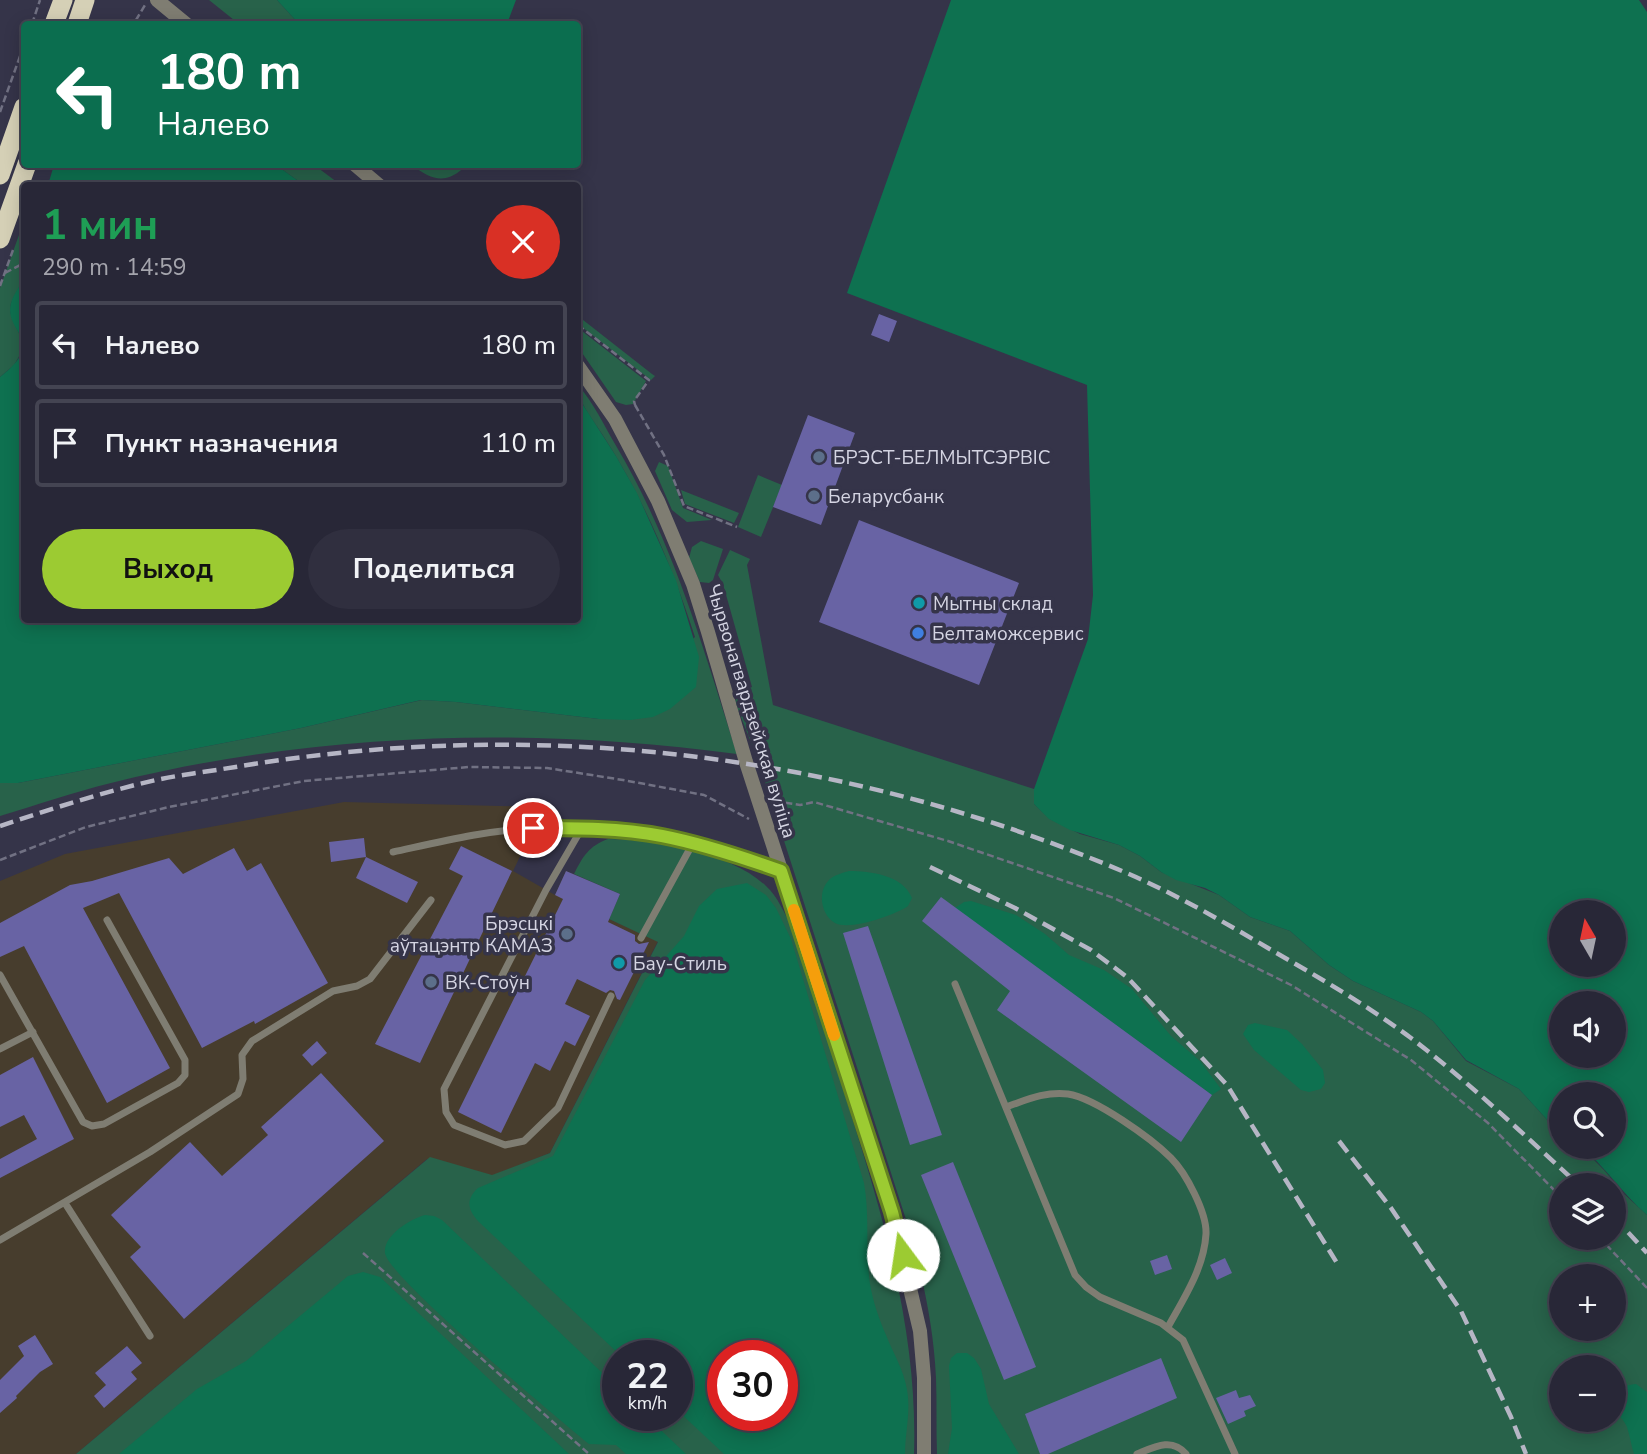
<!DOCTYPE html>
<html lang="ru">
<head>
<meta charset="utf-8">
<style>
	body { margin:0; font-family:"Nunito Sans",sans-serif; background:#302f3f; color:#f1f3f6; height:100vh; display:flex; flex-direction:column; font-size:26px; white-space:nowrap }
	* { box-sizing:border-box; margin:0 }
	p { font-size:23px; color:#a5a5ad }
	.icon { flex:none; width:38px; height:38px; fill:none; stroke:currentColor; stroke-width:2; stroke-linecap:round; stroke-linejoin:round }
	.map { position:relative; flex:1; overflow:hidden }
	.side { position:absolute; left:21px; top:182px; width:560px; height:441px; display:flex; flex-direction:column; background:#282737; border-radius:7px; box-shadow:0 4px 18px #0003,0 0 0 2px #444452 }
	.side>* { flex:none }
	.top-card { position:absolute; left:21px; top:21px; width:560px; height:147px; border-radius:7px; box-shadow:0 4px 18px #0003,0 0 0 2px #444452; background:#0b6e4f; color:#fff; overflow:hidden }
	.needle { width:46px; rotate:351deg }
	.controls { position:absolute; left:1549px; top:900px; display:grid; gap:14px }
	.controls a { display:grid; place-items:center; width:77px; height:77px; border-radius:50%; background:#282737; box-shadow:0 4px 18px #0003,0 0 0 2px #444452; font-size:35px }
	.speed { position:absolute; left:602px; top:1340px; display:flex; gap:14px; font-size:35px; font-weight:700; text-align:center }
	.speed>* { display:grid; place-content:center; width:91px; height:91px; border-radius:50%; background:#282737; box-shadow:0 4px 18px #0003,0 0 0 2px #444452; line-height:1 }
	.speed small { font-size:18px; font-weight:400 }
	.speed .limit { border:10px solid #d22; background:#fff; color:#111 }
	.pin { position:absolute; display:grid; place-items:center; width:60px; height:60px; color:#fff; margin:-30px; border:4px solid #fff; border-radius:50%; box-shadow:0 2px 7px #0007 }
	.me { position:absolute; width:77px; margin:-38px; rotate:346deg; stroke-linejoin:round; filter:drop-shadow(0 0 5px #0008) }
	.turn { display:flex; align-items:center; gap:24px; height:147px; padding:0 21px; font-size:32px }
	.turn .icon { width:91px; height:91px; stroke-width:2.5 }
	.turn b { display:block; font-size:49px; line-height:60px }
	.round { display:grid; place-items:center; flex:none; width:74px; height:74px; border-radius:37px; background:#302f3f }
	.head { display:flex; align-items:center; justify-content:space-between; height:119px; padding:0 21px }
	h1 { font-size:42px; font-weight:700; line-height:52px; color:#1e9e55 }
	.primary-button { display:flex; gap:14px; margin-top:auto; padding:14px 21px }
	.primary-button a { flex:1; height:80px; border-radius:42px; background:#9ccb32; color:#111; font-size:28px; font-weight:700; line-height:80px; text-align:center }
	.primary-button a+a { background:#302f3f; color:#f1f3f6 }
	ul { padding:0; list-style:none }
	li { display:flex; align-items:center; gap:21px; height:88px; margin:0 14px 10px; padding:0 7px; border:4px solid #444452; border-radius:7px }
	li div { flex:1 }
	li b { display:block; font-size:26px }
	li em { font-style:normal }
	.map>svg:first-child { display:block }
	.industrial { fill:#473d2d }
	.green { fill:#28624a; fill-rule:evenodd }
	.forest { fill:#0e7150; fill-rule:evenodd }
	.building { fill:#6863a4 }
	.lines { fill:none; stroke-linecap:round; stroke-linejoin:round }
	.path { stroke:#717183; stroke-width:2.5; stroke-dasharray:7 3.5; stroke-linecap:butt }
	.service { stroke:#7f7d72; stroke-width:7 }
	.minor { stroke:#7f7d72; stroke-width:14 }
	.trunk { stroke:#d5d0b6; stroke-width:19 }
	.rail { stroke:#b6b6c5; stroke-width:4.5; stroke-dasharray:14 7; stroke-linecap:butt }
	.route-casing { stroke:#658420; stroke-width:18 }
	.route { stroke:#9ccb32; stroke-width:12 }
	.slow { stroke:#f59e0b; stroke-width:12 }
	.service-dot { fill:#5c6f8a; stroke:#353449; stroke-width:2.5 }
	.culture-dot { fill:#0f9aa8; stroke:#353449; stroke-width:2.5 }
	.shop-dot { fill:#3f7fe0; stroke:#353449; stroke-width:2.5 }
	.labels { text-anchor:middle; stroke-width:7; stroke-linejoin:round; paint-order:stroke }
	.poi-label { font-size:19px; fill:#d5d5e3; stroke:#353449; text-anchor:start }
	.street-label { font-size:19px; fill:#d5d5e3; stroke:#353449 }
</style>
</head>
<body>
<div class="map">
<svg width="1647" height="1454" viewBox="0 0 1647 1454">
	<rect width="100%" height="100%" fill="#353449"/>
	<!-- industrial -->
	<path class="industrial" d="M344,802L544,807L513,871L555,895L566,871L620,894L609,919L658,941L550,1153L492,1176L427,1159L76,1454H0V881L65,854Z"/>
	<!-- green -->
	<path class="green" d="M209,0H277L299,24H239Z
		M276,165H314L341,185H304Z
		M412,165H467C446,185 433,181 412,165Z
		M24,221V278L11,303L10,312L23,343L21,353L14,365L0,377V288Z
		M578,316L652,374L655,376L651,380L578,324Z
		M578,328L646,381L633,404L626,405L616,402L578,347Z
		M578,385C593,402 604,425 615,444C673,541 703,648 737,754C530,726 315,732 111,783C74,792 37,805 0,816V783H18L301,728L422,700L456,702L599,719L695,637C672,566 644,499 604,437C594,420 578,404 578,385Z
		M659,462L668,466L683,508L712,520L687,522L672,510L655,471Z
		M758,475L782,485L761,537L738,527Z
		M681,490L739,513L734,523L685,504Z
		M701,541L723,549L713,580L709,583L700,582L689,558L692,547Z
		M730,550L750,559L747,565L773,705L1034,789V804L1050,819L1080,834L1119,845L1140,856L1161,872L1219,895L1250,917L1290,931L1329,965L1353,981L1421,1012L1433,1021L1466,1061L1519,1089L1561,1135V1146L1582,1148L1604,1170L1624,1194L1647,1215V1454H937C936,1429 937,1403 936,1378C934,1331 924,1284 912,1238L758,760L735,702L738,693L752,687L723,584L718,575ZM1561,1185H1614V1237H1561ZM1561,1276H1614V1328H1561ZM1561,1367H1614V1419H1561Z
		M608,839C654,839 732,853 766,886C778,897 784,913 792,927C812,986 830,1045 848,1105C884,1219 918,1333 914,1454H76L430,1157L492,1175L550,1153L658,942L609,919L620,894L574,874C583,856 589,846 608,839ZM618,1356H677V1416H618ZM723,1356H782V1416H723Z"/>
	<!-- forest -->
	<path class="forest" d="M277,0H516L507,24H299Z
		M951,0H1639L1647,12V1215C1622,1194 1605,1165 1579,1146H1614V1094H1561V1135L1519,1089L1466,1060L1433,1021L1421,1012L1353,981L1329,965L1290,931L1250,917L1219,895L1205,888L1176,880L1161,872L1140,856L1119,845L1070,830L1049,819L1034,804V789L1088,639L1093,595L1087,385L847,293ZM1561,912H1614V964H1561ZM1561,1003H1614V1055H1561Z
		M54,165H276L304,185H48Z
		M24,278V620H578V397L616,456L637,493L676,580L699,657L696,687L670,709L653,717L630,720L599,719L456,702L421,700L301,728L18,783H0V377C49,339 3,333 11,303C13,295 20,286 24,278Z
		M849,871C870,871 903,875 912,898L908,906C895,915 850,931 835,923C821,915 817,892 829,880C834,875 842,873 849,871Z
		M747,883L766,895L776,908L791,939L864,1183C870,1217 865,1250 870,1284C873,1302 879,1319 886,1335C893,1353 904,1370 907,1390C911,1412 905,1432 905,1454H724L677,1410V1356H621L479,1222C468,1210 465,1200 478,1188L553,1156L645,980L684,936L699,906L717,889ZM723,1356H782V1416H723Z
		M971,901L1016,915L1045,934L1069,955L1104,970L1132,989L1171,1036L1200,1061L1221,1089L1212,1095L955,908L964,902Z
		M1255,1023L1287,1030L1302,1044L1323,1070L1325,1083L1321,1089L1309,1092L1301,1090L1254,1050L1243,1034L1248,1025Z
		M425,1215L434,1216L442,1220L618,1388V1416H646L686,1454H626L616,1445L589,1444C559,1419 388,1277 385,1253C383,1235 411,1219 425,1215Z
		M363,1272L380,1277L569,1454H119L197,1389L246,1361L348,1276Z
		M957,1353H967L974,1358L981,1369L989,1404L1019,1454H948L952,1428L949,1366L951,1358Z
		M1636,1384L1647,1392V1454H1634C1631,1445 1630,1436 1627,1427C1624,1420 1618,1415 1615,1408C1609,1392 1622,1385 1636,1384Z"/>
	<!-- building -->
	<path class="building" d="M879,314L897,321L889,342L871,335Z
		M808,415L855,433L821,525L773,507Z
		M859,520L1019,583L979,685L819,622Z
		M364,838L366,857L331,862L329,842Z
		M461,846L512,871L420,1063L375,1044L463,876L449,869Z
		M234,848L247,871L261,863L328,983L255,1024L254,1021L202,1048L119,893L83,908L170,1068L107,1103L24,946L0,957V923L70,885L92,881L169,858L183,874Z
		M366,857L418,882L407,903L356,878Z
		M566,871L620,894L608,922L635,935V941L639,944L649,942L620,1000L617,999L614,991L610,990L606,993L577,979L565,1004L590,1016L575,1046L565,1041L550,1071L535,1063L501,1133L458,1112L563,899L555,895Z
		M941,897L1212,1095L1181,1142L997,1010L1010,991L922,921Z
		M868,926L942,1135L910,1145L843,933Z
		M317,1041L327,1053L312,1066L302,1055Z
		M33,1057L74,1139L0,1178V1159L37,1139L24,1115L0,1127V1075Z
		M321,1073L384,1141L184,1319L130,1257L141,1247L111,1215L190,1142L222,1176L268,1135L261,1127Z
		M953,1162L1036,1367L1004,1380L921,1175Z
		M1167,1255L1172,1269L1155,1275L1150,1261Z
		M1225,1258L1232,1273L1217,1280L1210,1265Z
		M35,1335L53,1364L40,1372L16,1396L17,1398L0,1413V1380L24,1356L18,1346Z
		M127,1346L142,1363L131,1372L137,1379L104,1408L94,1396L106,1385L95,1373Z
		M1161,1358L1177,1398L1048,1454H1040L1025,1414Z
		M1236,1390L1239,1398L1250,1395L1256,1406L1244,1411L1246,1416L1228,1424L1216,1398Z"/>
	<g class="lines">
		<!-- path -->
		<path class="path" d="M32,24L40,0
			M115,24L136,20L145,5
			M0,112L24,45
			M5,273L24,263
			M0,286L13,250
			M578,325L649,380L634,401L635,405
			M635,405L664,455L684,506L737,527
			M775,801L800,805L814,802L948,841L1114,898L1291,985L1411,1060L1488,1123L1561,1197
			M0,860L86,827L169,807L304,781L469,767L547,768L623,780L704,795L749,819
			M1599,1237L1647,1288
			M363,1253L589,1454"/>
		<!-- service -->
		<path class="service" d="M582,828L546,890L444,1089L446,1112L454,1125L505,1145L524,1141L558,1108L611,996
			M393,852C439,842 487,830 535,828C620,824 700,843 780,870
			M641,938L693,843
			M0,975L83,1122L92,1126L104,1124L178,1083L185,1075V1060L107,920
			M955,984L1075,1275L1086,1287L1100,1297L1161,1323L1183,1340L1235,1454
			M0,1049L33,1032
			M1006,1107C1026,1100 1046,1091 1068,1094C1095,1098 1151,1138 1171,1158C1186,1173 1207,1213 1206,1234C1204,1268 1184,1298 1168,1327
			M65,1203L150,1336
			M0,1240L150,1152L238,1094L243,1079L242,1055L252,1041L333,991L357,986L370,979L431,900
			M1137,1454C1154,1447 1172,1437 1186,1454"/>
		<!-- minor -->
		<path class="minor" d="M157,0L186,24
			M354,164L380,186
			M578,366L615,419L658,501L693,584L708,632L746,762L892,1212L920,1331L924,1378V1454"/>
		<!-- trunk -->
		<path class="trunk" d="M54,24L63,0
			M77,24L85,0
			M0,175L24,107
			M0,239L27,164"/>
		<!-- rail -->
		<path class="rail" d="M0,826C51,809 103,792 156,780C184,774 213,771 241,766C540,717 843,753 1122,871C1174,893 1224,922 1273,951C1320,978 1368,1006 1411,1038C1470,1083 1524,1135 1579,1185
			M930,867L1015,908L1091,950L1127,977L1227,1085L1337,1263
			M1339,1141L1391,1208L1461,1311L1511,1417L1526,1454
			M1614,1217L1647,1253"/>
	</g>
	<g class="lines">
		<!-- route casing -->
		<g class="route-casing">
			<path id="route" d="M533,828C576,828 620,828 662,836C703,844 742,857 781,871L892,1212L903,1255"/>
		</g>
		<!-- route -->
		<use href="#route" class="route"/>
		<!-- slow -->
		<path class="slow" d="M794,910L834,1035"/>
	</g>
	<!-- markers -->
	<g class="service-dot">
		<circle cx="819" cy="457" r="7"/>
		<circle cx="814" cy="496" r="7"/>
		<circle cx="567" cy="934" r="7"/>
		<circle cx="431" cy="982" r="7"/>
	</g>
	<g class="culture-dot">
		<circle cx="919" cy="603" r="7"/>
		<circle cx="619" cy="963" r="7"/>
	</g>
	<circle class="shop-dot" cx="918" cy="633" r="7"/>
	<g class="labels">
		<!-- poi labels -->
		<g class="poi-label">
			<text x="833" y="464">БРЭСТ-БЕЛМЫТСЭРВІС</text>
			<text x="828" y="503">Беларусбанк</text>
			<text x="933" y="610">Мытны склад</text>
			<text x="932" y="640">Белтаможсервис</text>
			<text x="553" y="930" text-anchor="end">Брэсцкі<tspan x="553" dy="22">аўтацэнтр КАМАЗ</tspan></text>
			<text x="633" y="970">Бау-Стиль</text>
			<text x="445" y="989">ВК-Стоўн</text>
		</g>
		<!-- street labels -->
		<g class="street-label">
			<text transform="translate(752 711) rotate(73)" y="7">Чырвонагвардзейская вуліца</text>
		</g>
	</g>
</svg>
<div class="controls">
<a><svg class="needle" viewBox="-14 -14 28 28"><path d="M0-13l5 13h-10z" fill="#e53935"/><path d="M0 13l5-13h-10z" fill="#a5a5ad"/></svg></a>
<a><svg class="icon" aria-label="sound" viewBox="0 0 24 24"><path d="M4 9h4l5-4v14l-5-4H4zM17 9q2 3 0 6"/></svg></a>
<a><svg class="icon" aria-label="search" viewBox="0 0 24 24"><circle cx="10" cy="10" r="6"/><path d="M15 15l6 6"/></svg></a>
<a><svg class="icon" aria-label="layers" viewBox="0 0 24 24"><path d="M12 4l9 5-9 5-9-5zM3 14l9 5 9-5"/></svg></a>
<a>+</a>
<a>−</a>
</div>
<div class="speed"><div>22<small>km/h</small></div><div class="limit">30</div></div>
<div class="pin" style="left:533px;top:828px;background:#d93025"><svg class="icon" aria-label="arrive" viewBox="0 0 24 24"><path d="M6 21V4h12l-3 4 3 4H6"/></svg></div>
<svg class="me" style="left:903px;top:1255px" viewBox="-20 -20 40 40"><circle r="19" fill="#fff"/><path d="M0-13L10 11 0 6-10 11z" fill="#9ccb32"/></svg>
<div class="top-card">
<div class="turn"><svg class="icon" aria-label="left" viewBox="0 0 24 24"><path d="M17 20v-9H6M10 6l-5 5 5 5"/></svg><div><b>180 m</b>Налево</div></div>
</div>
<section class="side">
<div class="head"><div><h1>1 мин</h1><p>290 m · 14:59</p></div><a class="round" style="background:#d93025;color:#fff"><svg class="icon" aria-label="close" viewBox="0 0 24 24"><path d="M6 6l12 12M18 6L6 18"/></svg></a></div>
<ul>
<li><svg class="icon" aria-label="left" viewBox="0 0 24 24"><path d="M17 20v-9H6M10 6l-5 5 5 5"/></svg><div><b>Налево</b></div><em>180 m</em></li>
<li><svg class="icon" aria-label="arrive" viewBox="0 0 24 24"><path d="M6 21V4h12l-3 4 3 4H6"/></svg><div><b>Пункт назначения</b></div><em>110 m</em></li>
</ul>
<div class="primary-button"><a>Выход</a><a>Поделиться</a></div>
</section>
</div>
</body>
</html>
